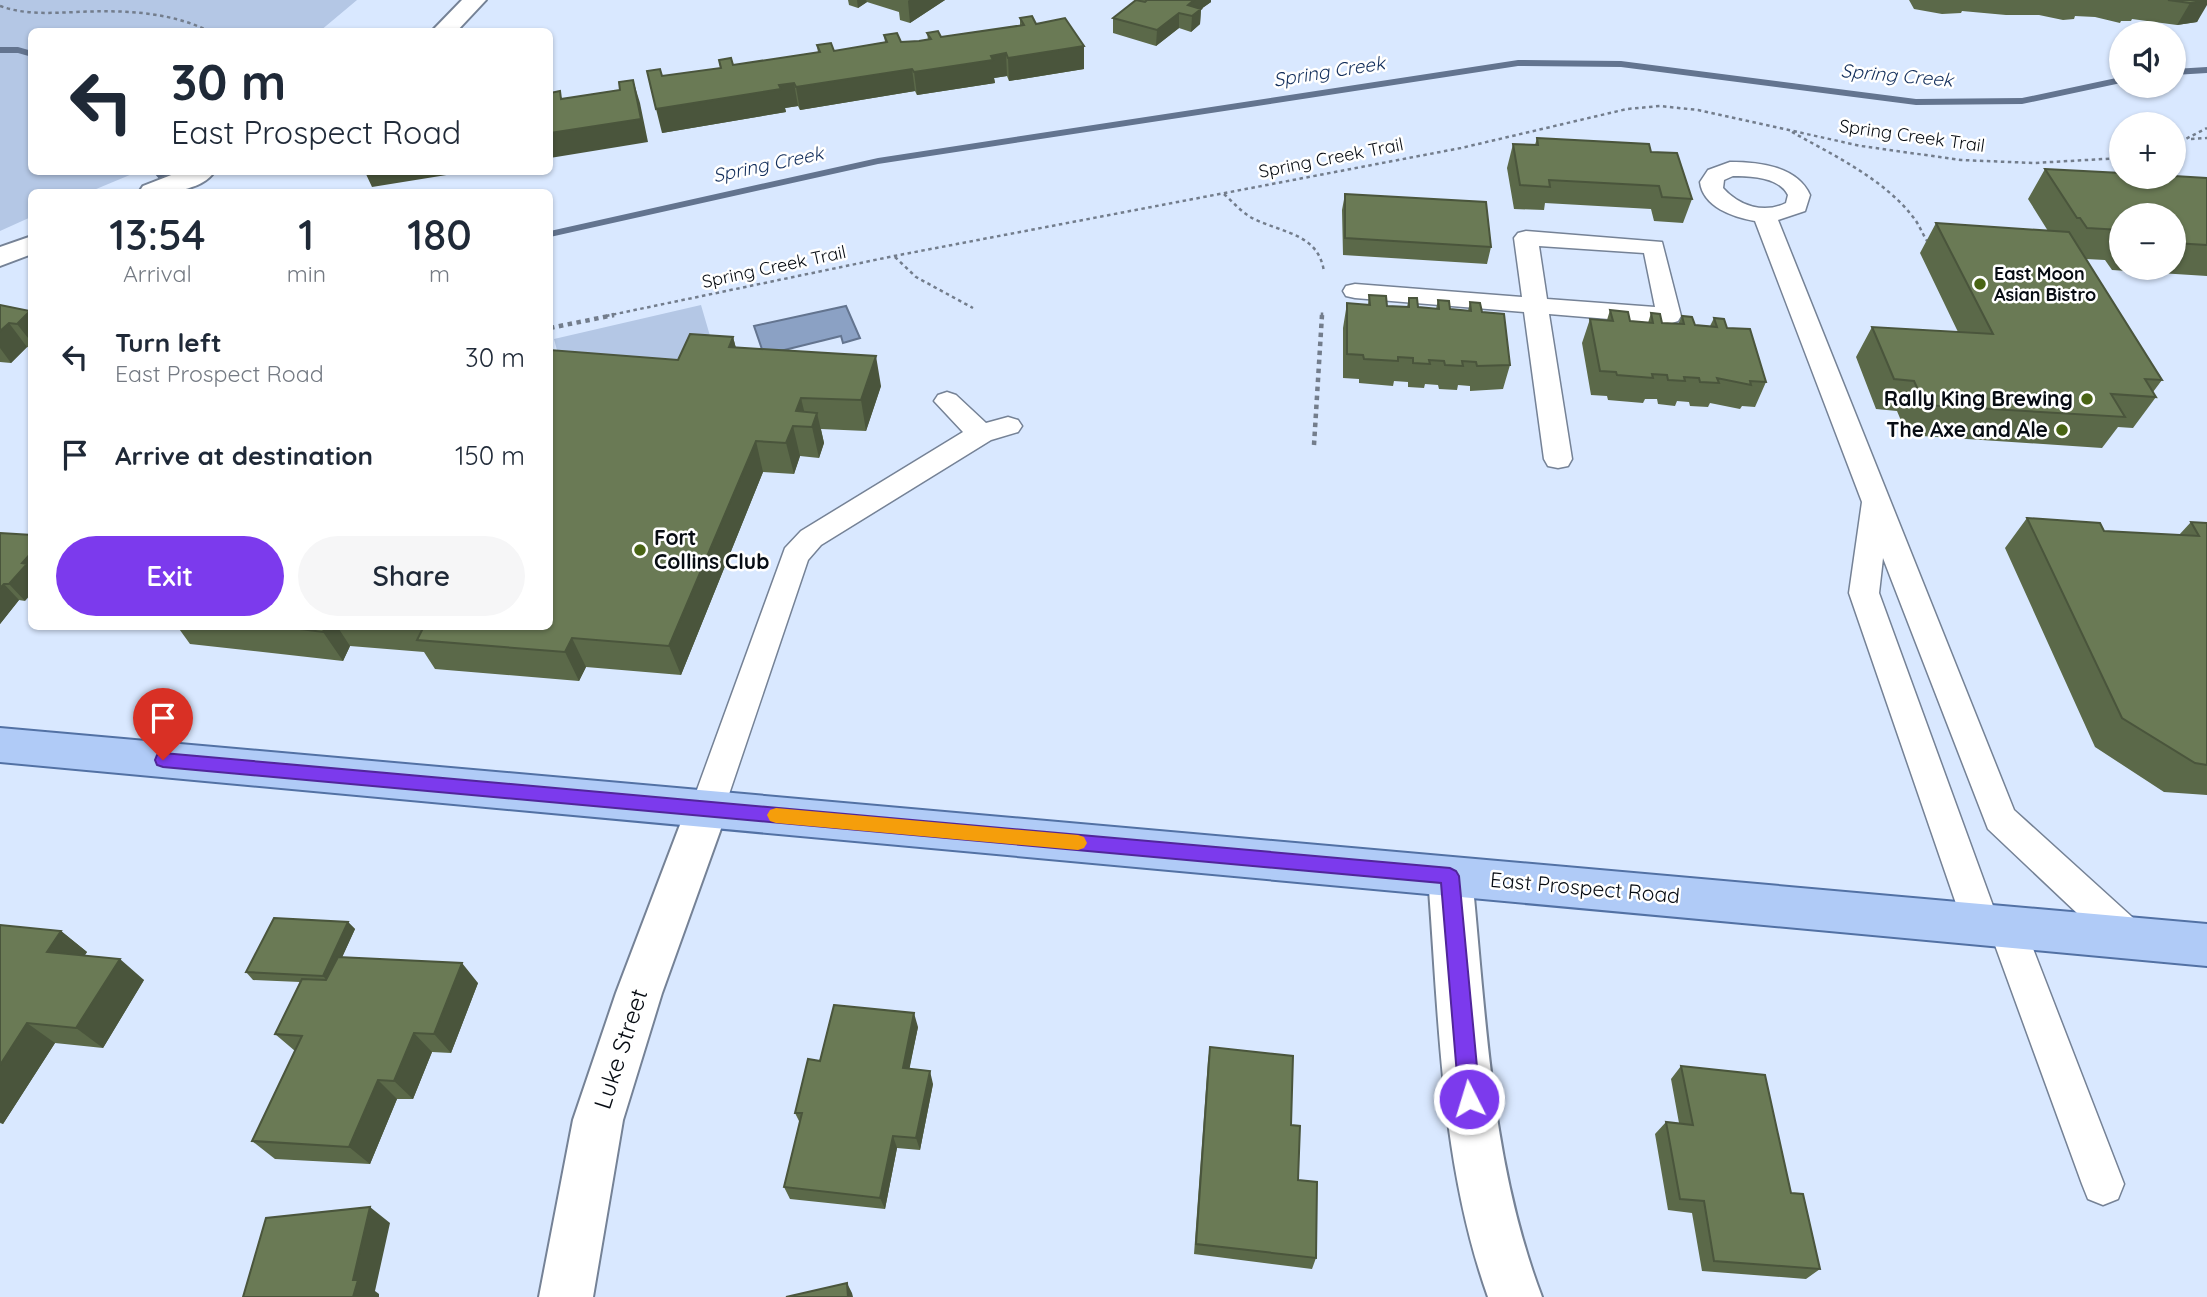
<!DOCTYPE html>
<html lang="en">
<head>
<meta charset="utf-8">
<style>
	body { margin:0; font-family:Quicksand,sans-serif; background:#f6f6f7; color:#1f2937; height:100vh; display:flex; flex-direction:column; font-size:26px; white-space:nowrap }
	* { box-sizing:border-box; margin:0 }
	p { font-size:23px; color:#747a83 }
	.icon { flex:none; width:38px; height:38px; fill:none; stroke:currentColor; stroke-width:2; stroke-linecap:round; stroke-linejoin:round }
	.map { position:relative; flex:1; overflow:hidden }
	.sheet { position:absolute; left:28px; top:189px; width:525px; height:441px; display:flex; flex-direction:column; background:#fff; border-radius:10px; box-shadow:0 2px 5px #0004 }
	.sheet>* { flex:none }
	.top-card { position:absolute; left:28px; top:28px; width:525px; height:147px; border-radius:10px; box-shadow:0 2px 5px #0004; background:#fff; color:#1f2937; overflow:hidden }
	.tools { position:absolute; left:2109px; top:21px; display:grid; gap:14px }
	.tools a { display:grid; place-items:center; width:77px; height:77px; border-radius:50%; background:#fff; box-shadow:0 2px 5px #0004; font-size:35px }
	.pin { position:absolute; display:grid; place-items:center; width:60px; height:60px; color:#fff; margin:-72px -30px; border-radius:50% 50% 50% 0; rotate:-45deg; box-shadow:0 0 7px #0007 }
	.pin .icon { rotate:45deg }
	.me { position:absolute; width:77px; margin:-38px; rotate:355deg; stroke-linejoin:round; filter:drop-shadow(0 0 5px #0008) }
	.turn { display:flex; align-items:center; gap:24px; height:147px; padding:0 28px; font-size:32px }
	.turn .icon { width:91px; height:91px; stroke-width:2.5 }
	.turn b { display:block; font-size:49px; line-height:60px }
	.eta { display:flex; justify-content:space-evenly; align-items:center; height:119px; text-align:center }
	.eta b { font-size:42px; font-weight:600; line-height:49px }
	.primary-button { display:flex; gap:14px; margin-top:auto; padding:14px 28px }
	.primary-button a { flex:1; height:80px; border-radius:42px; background:#7c3aed; color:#fff; font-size:28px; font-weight:600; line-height:80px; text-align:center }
	.primary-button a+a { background:#f6f6f7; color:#1f2937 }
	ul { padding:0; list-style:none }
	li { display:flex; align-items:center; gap:21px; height:98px; padding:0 28px }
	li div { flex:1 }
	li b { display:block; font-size:26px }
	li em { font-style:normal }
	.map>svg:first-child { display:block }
	.green { fill:#b4c7e5 }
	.water { fill:#8ba1c4; stroke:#63748f; stroke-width:2 }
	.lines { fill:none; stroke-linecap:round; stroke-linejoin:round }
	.stream { fill:#63748f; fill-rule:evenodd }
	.service-casing { stroke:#758296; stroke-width:3 }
	.minor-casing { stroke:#758296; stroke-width:4 }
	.primary-casing { stroke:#5271a4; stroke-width:4 }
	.path-far1 { stroke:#737d8c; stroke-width:2.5; stroke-dasharray:3.5 3.5; stroke-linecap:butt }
	.path { stroke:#737d8c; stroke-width:4.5; stroke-dasharray:4.5 4.5; stroke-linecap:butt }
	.service { fill:#fff; fill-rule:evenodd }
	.minor { fill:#fff; fill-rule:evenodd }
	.primary { fill:#b0cbf7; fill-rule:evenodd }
	.wall { fill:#5b6949; fill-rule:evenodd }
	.shaded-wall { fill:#4a553c }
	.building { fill:#6a7a55; stroke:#4a553c; stroke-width:2 }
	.route { fill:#7c3aed; stroke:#51269a; stroke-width:2 }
	.slow { fill:#f59e0b }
	.poi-dot { fill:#496414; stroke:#fff; stroke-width:2.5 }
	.labels { text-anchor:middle; stroke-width:5; stroke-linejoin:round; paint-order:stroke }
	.far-street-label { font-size:18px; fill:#070c13; stroke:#fff }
	.far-poi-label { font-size:18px; font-weight:bold; fill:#070c13; stroke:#fff; text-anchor:start }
	.far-water-label { font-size:19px; font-style:italic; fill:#132f5c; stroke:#fff }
	.poi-label { font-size:21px; font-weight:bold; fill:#070c13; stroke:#fff; text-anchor:end }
	.street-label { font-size:21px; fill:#070c13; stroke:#fff }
	.near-street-label { font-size:24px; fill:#070c13; stroke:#fff }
</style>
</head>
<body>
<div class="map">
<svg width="2207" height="1297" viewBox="0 0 2207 1297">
	<rect width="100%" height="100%" fill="#d9e8ff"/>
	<!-- green -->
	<path class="green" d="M0,0H357L320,31L32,32V172H137L89,192H32L31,217L0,231Z
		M701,305L715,353L606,381L564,377L554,339Z"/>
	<!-- water -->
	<path class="water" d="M846,306L860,338L843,343L841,336L764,355L754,326Z"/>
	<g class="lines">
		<!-- stream -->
		<path class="stream" d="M0,47H18L32,51V57L18,53H0Z
			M1518,60L1621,61L1916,99L2022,98L2121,77V83L2022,104L1916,105L1621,67L1518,66L878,164L550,237V231L878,158Z
			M2207,67V73L2174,75V69Z
			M153,172H165L182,192H171Z"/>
		<!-- service casing -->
		<g class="service-casing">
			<path id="service" d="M1730,162C1759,162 1797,166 1810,195L1805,211L1778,220L2014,810L2142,926L2148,938L2142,950L2129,955L2116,950L1988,829L1883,558L1879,593L1996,914L2007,910L2020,915L2124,1184L2118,1199L2103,1205L2088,1199L2082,1184L1992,937L1981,941L1968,936L1963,924L1849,593L1862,502L1755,221C1733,217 1703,207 1700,182L1708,170ZM1733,176C1751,176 1779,177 1788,195L1786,203C1764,214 1739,206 1723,188L1724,180Z
				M1526,231L1662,242L1681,316L1678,321L1669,324L1549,314L1572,459L1568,466L1558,468L1548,466L1544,459L1524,312L1355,298L1346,296L1343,291L1346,286L1355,284L1522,297L1514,238L1518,233ZM1539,246L1644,253L1655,307L1547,299Z
				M947,392L956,395L986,423L1008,417L1018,420L1022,426L1018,432L991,440L821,545L808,560L724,809L719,819L707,824L695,819L690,809L785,548L801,531L963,432L934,401L938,395Z"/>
		</g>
		<!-- minor casing -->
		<g class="minor-casing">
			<path id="minor" d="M462,0H486L456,32H431Z
				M179,172H214C201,192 161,194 139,192L143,186Z
				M32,236V254L0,266V247Z
				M707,791L722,796L728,809L662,993L623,1120L593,1297H539L573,1120L616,993L686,809L692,796Z
				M1450,857L1466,862L1472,876C1486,1018 1491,1163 1542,1297H1488C1440,1162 1439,1017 1428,876L1434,862Z"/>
		</g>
		<!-- primary casing -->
		<g class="primary-casing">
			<path id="primary" d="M0,728L2207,924V966L0,762Z"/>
		</g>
		<!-- path-far1 -->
		<path class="path-far1" d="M0,6C25,15 50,13 76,12C123,10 169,11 211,32
			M1792,132C1833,155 1884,179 1913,217C1919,224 1922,233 1927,241
			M2191,139L2207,138
			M2174,145L2207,128
			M1224,194C1234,203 1242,213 1254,219C1283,233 1319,234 1324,272
			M895,257L916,277L973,308
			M606,316L894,256L1461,148L1627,109L1660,106L1698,110L1861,146L1961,160L2034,163L2121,158
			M1322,316V309"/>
		<!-- path -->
		<path class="path" d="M550,328L614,315
			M1314,445L1322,315"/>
		<!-- service -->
		<use href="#service" class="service"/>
		<!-- minor -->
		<use href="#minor" class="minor"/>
		<!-- primary -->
		<use href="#primary" class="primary"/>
	</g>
	<!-- wall -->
	<path class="wall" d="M848,0H945L910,23L900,20L899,12L867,2L858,8L849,5Z
		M1141,0H1211V2L1201,9L1200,24L1191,32L1179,28L1156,46L1113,33V18Z
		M1909,0H2207L2197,22L2177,25L2132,19L2131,21H2121L2120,23L2095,17L2075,16L2074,19L2063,20L2039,15H2006L1962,11L1961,13L1942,14L1914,9Z
		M1020,18L1036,24L1084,69L1009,81L1007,76L994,78L995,83L917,95L915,91L800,110L798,106L785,108L786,112L662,133L720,68L719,60L733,65L818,53L817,45L834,51L885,42L884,35L901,42L919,41L928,40L927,33L941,37L1020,26Z
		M1537,138L1651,152L1692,199L1683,223L1654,221L1651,209L1545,203L1544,210L1514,209L1507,168L1513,144L1535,145Z
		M2045,169L2207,178V276L2112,270L2105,260L2086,259L2162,380L2153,392L2156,397L2133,428L2118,427L2102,448L1907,435L1897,411L1876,409L1856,357L1872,327L1958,332L1920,253L1936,223L2048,231L2028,199ZM2121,215H2174V268H2121Z
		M1345,194L1491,247L1487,264L1343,255L1342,210Z
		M1369,295L1387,306L1407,307L1409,298L1418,307L1436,309L1438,300L1450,309L1468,311L1470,302L1482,312L1510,365L1503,389L1470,391V386L1458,385L1457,390L1439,389L1438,385L1425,384L1424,388L1408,387V382L1394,381L1393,386L1359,383V379L1343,378V328L1347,303L1368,305Z
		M0,305L30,311L32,313V348L27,347L11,363L0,362Z
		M1610,310L1630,321L1648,323L1651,313L1662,323L1678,324L1682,316L1695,325L1710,326L1714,318L1727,328L1766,382L1755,407L1742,406L1740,409L1710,403L1708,407L1690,406L1689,402L1677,401L1675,406L1658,404L1657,399H1645L1643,403L1608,400L1607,396L1591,395L1582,343L1590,319L1607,320Z
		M733,337L736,348L881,386L866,431L821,429L824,443L819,458L800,456L794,474L763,472L681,675L586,667L579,681L435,669L424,652L350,646L343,661L190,644L177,626H550L678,360Z
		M2027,518L2104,531L2179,535L2191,522L2207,523V795L2164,792L2095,747L2005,548Z
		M0,533L25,601L19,600L0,624Z
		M348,922L355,929L342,957L478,983L451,1053L432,1052L413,1099H397L370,1164L275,1159L252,1141L295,1051L275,1034L300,982L253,980L246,972Z
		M0,925L61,931L87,952L84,956L144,980L103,1048L55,1043L3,1124L0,1123Z
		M918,1027L909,1069L933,1084L920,1150L897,1148L885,1209L790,1199L784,1187L800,1123L795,1113L820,1061Z
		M1210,1047L1291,1125L1298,1180L1316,1258L1312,1269L1194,1254L1208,1060Z
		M1681,1066L1791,1193L1820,1269L1806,1279L1702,1271L1692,1213L1668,1210L1655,1134L1666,1122L1679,1123L1671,1079Z"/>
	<!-- shaded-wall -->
	<path class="shaded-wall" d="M857,0H866L867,2L858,8Z
		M909,0H945L910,23L908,1Z
		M1194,0H1211V2L1201,9L1200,24L1191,32L1192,16L1188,5Z
		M2207,0V5L2197,22L2177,25L2190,3Z
		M1179,13V28L1156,46L1157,30Z
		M1084,46V69L1009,81L1008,58Z
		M1006,53L1007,76L994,78L995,83L917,95L914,72Z
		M912,69L915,91L800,110L796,87Z
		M633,80L640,103L648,142L550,158V133L641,119Z
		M794,83L798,106L785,108L786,112L662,133L656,109Z
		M365,172H465L372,187Z
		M30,311L32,313V343L17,324Z
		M9,323L27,347L11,363L0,348V331Z
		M733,337L741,368L729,347Z
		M876,356L881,386L866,431L861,400Z
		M801,398L808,427L796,411Z
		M817,413L824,443L819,458L812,427Z
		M793,426L800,456L794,474L786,443Z
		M756,441L763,472L681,675L669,646Z
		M32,552V593L25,601L9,584L22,563Z
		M4,584L19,600L0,624V588Z
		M325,626H337L350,646L343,661L323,632Z
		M572,638L586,667L579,681L565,652Z
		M348,922L355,929L330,984L323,976Z
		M61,931L87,952L74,972L47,952Z
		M120,959L144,980L103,1048L76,1028Z
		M462,963L478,983L451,1053L434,1034Z
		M914,1013L918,1027L907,1081L903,1068Z
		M27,1023L55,1043L3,1124L0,1122V1065Z
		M414,1033L432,1052L413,1099L394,1081Z
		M930,1071L933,1084L920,1150L916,1138Z
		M378,1080L397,1099L370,1164L349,1147Z
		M893,1136L897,1148L885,1209L880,1198Z
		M370,1207L390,1223L375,1291L379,1294V1297H353V1280Z
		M847,1283L852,1293L853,1297H848Z"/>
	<!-- building -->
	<path class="building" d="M1136,0L1145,2L1147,0H1194L1188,5L1201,9L1192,16L1179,13L1157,30L1113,18Z
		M2168,0H2207L2190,3Z
		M1032,16L1036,24L1065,18L1084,46L1008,58L1006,53L991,56L993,60L914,72L912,69L796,87L794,83L779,85L781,89L656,109L647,71L660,69L662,76L721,68L719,60L731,58L733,65L820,52L817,45L831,43L834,51L887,42L884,35L897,33L901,42L919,41L931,39L927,33L938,31L941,37L1024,25L1020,18Z
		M633,80L641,119L550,133V93L560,91L561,99L620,90L619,82Z
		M1537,138L1649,144L1651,152L1677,153L1692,199L1662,197L1659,186L1549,180L1550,187L1520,185L1513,144L1538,145Z
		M2045,169L2121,173V177L2174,176L2207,178V245L2174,243V215H2121V230L2087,228L2080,218H2077Z
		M1345,194L1486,202L1491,247L1345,238Z
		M1936,223L2069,232L2162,380L2145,379L2156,397L2111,394L2125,417L1925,405L1914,381L1894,379L1872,327L1993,334Z
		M1369,295L1386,296L1387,306L1409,307V298H1417L1418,307L1439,309L1438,300L1449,301L1450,309L1471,311L1470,302L1480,303L1482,312L1504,314L1510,365L1477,366L1476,362L1462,361L1463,366L1445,365L1444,361L1429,360L1430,364L1413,363V358L1398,357V361L1364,359L1363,355L1347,354V303L1370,305Z
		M0,305L30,311L17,324L9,323L0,331Z
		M1610,310L1628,312L1630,321L1653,323L1651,313L1660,314L1662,323L1684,324L1682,316L1692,317L1695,325L1717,327L1714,318L1724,319L1727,328L1750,329L1766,382L1750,381L1751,385L1717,378L1719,383L1700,382L1699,378L1684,377L1685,381L1668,380L1667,375L1652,374L1653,378L1617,375L1616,372L1600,371L1590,319L1613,321Z
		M690,334L733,337L729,347L876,356L861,400L801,398L796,411L817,413L812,427L793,426L786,443L756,441L669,646L572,638L565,652L417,640L424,626H550V350L678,360Z
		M2027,518L2100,523L2104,531L2199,536L2191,522L2207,523V765L2195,763L2122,718Z
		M0,533L32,535V552L22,563L27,564L9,584H4L0,588Z
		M277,626H325L323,632Z
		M274,918L348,922L323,976L246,972Z
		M0,925L61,931L47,952L120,959L76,1028L27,1023L0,1065Z
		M338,957L462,963L434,1034L414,1033L394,1081L378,1080L349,1147L252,1141L302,1036L275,1034L302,979L326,980Z
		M834,1005L914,1013L903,1068L930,1071L916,1138L893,1136L880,1198L784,1187L802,1113H795L808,1059L820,1061Z
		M1210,1047L1293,1056L1291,1125L1300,1126L1298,1180L1317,1182L1316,1258L1196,1244Z
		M1681,1066L1765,1075L1791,1193L1803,1194L1820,1269L1714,1261L1704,1201L1680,1199L1666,1122L1693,1125Z
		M370,1207L353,1280H358L353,1297H243L266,1218Z
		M847,1283L848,1297H786Z"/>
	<!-- route -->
	<path class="route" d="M163,753L1450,868L1456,871L1459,876L1480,1099L1477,1106L1469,1109L1462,1106L1459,1099L1441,883L163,767L157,765L155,760L157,755Z"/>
	<!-- slow -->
	<path class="slow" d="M776,808L1078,835L1084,837L1087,843L1084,848L1078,850L776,823L770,821L767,815L770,810Z"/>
	<!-- markers -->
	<g class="poi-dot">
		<circle cx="1980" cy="284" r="7"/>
		<circle cx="2087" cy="399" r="7"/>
		<circle cx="2062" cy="430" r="7"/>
		<circle cx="640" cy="550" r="7"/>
	</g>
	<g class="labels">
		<!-- far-street labels -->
		<g class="far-street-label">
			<text transform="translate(1912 136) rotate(8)" y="6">Spring Creek Trail</text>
			<text transform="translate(1331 158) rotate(-11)" y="6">Spring Creek Trail</text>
			<text transform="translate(774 267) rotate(-12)" y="6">Spring Creek Trail</text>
		</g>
		<!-- far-poi labels -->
		<g class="far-poi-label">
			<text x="1994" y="280">East Moon<tspan x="1994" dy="21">Asian Bistro</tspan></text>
		</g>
		<!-- far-water labels -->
		<g class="far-water-label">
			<text transform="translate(1329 71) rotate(-9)" y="7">Spring Creek</text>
			<text transform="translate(1897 75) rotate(5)" y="7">Spring Creek</text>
			<text transform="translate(768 164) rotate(-12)" y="7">Spring Creek</text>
		</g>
		<!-- poi labels -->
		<g class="poi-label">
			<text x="2073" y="406">Rally King Brewing</text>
			<text x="2048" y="437">The Axe and Ale</text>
			<text x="654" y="545" text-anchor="start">Fort<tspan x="654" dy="24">Collins Club</tspan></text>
		</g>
		<!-- street labels -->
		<g class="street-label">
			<text transform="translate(1585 888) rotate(5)" y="7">East Prospect Road</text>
		</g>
		<!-- near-street labels -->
		<g class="near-street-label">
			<text transform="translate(621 1049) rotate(-72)" y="8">Luke Street</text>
		</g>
	</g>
</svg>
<div class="tools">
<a><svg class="icon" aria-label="sound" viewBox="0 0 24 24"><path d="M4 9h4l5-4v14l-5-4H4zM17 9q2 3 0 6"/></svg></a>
<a>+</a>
<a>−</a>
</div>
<div class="pin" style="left:163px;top:760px;background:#d93025"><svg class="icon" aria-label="arrive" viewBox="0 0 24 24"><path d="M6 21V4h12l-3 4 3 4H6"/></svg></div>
<svg class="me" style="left:1469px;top:1099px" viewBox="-20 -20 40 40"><circle r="17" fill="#7c3aed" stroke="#fff" stroke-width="3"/><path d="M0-11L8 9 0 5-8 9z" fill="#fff"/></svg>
<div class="top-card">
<div class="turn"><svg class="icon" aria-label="left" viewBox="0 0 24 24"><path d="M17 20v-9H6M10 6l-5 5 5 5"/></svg><div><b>30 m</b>East Prospect Road</div></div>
</div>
<section class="sheet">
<div class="eta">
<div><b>13:54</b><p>Arrival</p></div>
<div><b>1</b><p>min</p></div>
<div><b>180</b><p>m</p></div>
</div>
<ul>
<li><svg class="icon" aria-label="left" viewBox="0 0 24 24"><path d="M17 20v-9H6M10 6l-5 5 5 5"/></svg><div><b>Turn left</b><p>East Prospect Road</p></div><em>30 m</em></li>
<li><svg class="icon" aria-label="arrive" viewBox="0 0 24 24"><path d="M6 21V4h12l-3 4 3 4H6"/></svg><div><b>Arrive at destination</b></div><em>150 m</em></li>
</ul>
<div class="primary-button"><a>Exit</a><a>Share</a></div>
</section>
</div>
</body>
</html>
